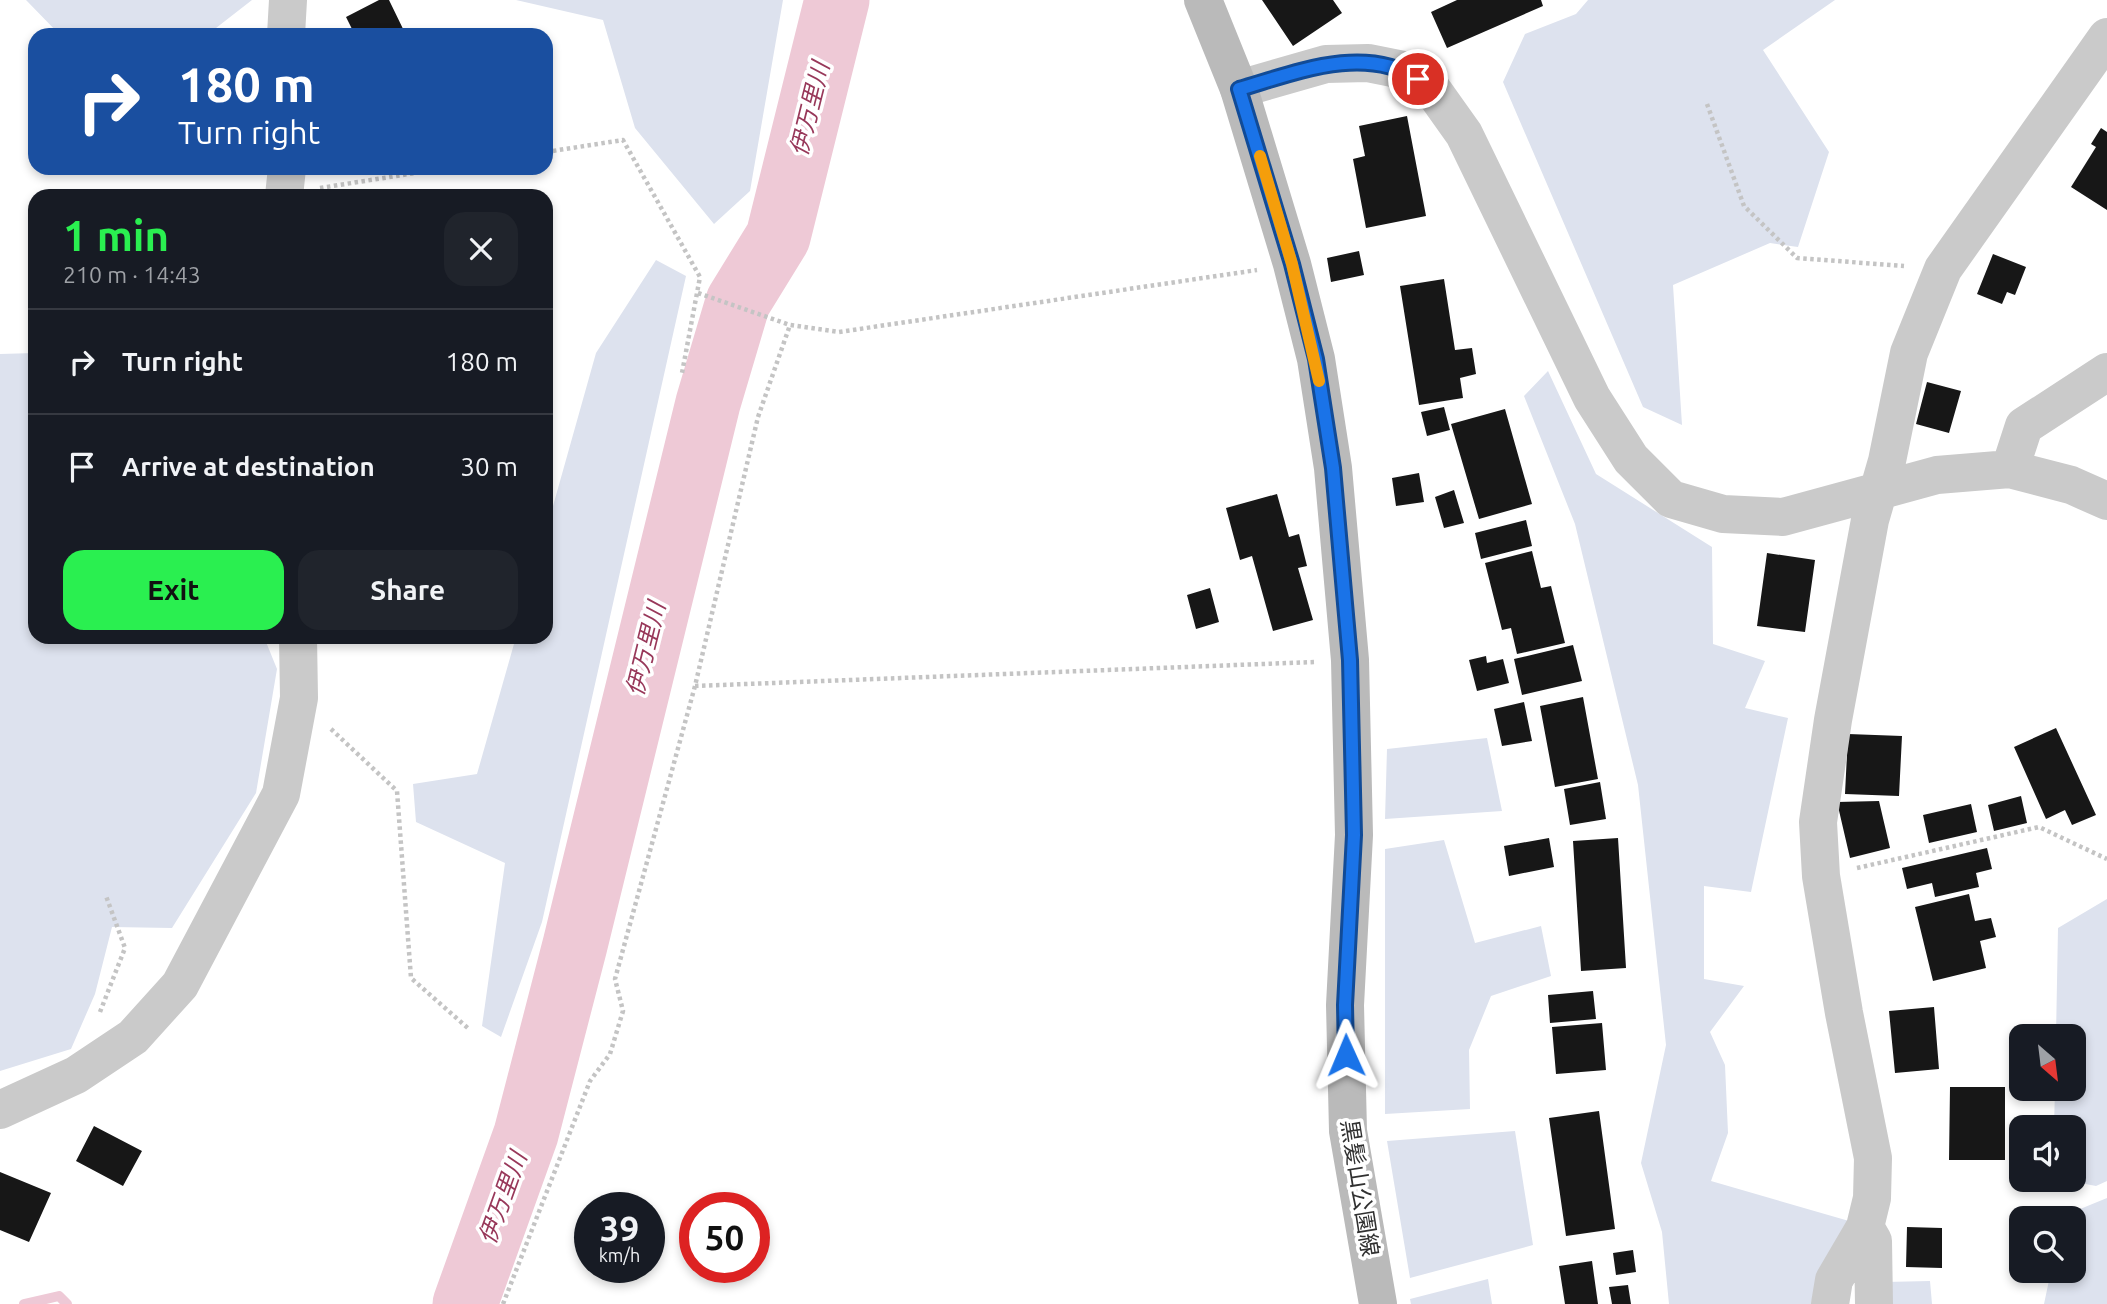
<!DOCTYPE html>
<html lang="en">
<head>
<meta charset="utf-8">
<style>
	body { margin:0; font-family:Ubuntu,"Noto Sans JP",sans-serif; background:#20242c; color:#f1f3f6; height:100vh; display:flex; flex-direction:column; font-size:26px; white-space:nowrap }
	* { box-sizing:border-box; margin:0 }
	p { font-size:23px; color:#9ea1a6 }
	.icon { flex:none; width:38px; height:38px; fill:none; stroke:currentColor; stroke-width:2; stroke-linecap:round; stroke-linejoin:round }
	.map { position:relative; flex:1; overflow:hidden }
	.panel { position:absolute; left:28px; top:189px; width:525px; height:455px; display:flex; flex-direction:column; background:#171b24; border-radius:21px; box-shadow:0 4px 10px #0003 }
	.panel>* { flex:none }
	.banner { position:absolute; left:28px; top:28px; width:525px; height:147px; border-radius:21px; box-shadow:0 4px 10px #0003; background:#1a4fa0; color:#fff; overflow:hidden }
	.needle { width:46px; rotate:152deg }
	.fabs { position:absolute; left:2009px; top:1024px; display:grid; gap:14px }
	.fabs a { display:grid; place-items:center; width:77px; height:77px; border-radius:14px; background:#171b24; box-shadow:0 4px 10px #0003; font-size:35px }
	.speed { position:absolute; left:574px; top:1192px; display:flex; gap:14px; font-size:35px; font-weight:700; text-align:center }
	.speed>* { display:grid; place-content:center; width:91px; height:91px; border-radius:50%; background:#171b24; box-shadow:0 4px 10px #0003; line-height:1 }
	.speed small { font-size:18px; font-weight:400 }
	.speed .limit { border:10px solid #d22; background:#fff; color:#111 }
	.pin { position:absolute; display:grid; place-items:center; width:60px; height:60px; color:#fff; margin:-30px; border:4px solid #fff; border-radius:50%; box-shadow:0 2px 7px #0007 }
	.me { position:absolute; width:77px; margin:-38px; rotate:359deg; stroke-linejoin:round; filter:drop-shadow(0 0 5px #0008) }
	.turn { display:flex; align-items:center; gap:24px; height:147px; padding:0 35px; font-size:32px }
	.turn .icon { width:91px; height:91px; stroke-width:2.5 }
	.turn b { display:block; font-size:49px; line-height:60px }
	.round { display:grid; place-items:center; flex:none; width:74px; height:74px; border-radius:21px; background:#20242c }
	.headline { display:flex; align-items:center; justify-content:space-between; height:119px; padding:0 35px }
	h1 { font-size:42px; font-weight:700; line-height:52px; color:#2aef50 }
	.button { display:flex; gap:14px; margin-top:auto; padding:14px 35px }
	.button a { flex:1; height:80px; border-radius:21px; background:#2aef50; color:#111; font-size:28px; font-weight:700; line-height:80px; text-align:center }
	.button a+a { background:#20242c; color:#f1f3f6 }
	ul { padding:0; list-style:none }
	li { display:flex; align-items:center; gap:21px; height:105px; padding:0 35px; border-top:2px solid #363941 }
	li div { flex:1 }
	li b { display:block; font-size:26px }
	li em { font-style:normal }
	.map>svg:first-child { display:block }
	.green { fill:#dde2ee }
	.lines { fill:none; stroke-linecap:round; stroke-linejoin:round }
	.stream { stroke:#eec9d6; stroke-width:10 }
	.river { stroke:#eec9d6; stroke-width:65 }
	.building { fill:#171717 }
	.path { stroke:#c4c4c4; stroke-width:4.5; stroke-dasharray:3.5 3.5; stroke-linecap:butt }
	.minor { stroke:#cacaca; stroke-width:38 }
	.secondary { stroke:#bababa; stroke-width:38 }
	.route-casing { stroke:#114b97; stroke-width:18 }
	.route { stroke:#1a73e8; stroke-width:12 }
	.slow { stroke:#f59e0b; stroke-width:12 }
	.labels { text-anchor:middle; stroke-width:7; stroke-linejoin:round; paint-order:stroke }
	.street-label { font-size:23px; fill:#303030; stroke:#fff }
	.water-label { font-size:24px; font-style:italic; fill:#98385a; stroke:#fff }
</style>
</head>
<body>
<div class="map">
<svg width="2107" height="1304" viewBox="0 0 2107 1304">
	<rect width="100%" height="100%" fill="#fff"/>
	<!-- green -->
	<path class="green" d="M26,0H252L207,35H60Z
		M516,0H783L750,191L714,224L635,128L603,20Z
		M1588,0H1835L1763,50L1829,152L1798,247L1770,243L1673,285L1682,425L1643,407L1503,82L1525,34L1576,14Z
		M656,260L686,276L542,922L501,1037L482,1026L505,863L416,822L413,784L477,774L516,637H546V531L596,353Z
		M35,353V637H264L277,669L256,793L172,928L112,927L95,994L71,1049L0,1071V354Z
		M1548,371L1596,474L1712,547L1713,644L1765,661L1745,708L1788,718L1751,892L1704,886V979L1744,986L1710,1032L1725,1065L1728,1133L1711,1181L1849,1221L1818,1273L1811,1304H1669L1662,1232L1641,1163L1666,1045L1638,785L1575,524L1524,396Z
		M1487,738L1502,811L1385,819L1387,749Z
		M1444,840L1475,943L1541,926L1551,976L1491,996L1469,1050L1470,1109L1385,1114V849Z
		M2107,899V1181L2096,1186L2065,1180H2074V1127H2054L2055,1089L2074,1088V1036H2056L2058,928Z
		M1515,1131L1533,1245L1410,1278L1387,1141Z
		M2107,1198V1304H2044L2051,1271L2074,1270V1218L2063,1216Z
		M1488,1279L1492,1304H1411L1410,1299Z
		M1930,1281L1932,1304H1886L1885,1282Z"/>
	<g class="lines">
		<!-- stream -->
		<path class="stream" d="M24,1304L59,1296L67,1304"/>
		<!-- river -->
		<path class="river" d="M465,1304L526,1134L575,945L708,403L738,302L778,237L837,0"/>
	</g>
	<!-- building -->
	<path class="building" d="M379,0H389L406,35H355L346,17Z
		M1262,0H1333L1342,13L1293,46Z
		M1457,0H1541L1543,6L1447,48L1431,12Z
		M1407,116L1426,216L1366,228L1353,159L1365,156L1359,126Z
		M2101,128L2107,132V210L2071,187L2096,147L2091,144Z
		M1359,251L1364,275L1331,282L1327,258Z
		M1993,254L2026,267L2015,295L2007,292L2002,304L1977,294Z
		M1444,279L1455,350L1472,348L1476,374L1460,378L1463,398L1419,405L1400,286Z
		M1927,382L1961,391L1949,433L1916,424Z
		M1444,407L1450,430L1427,436L1421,412Z
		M1505,409L1532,504L1479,519L1451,424Z
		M1419,473L1424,502L1396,506L1392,478Z
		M1454,490L1464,523L1444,528L1435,497Z
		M1277,494L1289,537L1299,534L1307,566L1298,568L1313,620L1273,631L1252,556L1240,560L1226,508Z
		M1526,520L1532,546L1481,559L1475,533Z
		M1532,551L1541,588L1551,586L1565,643L1517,654L1511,628L1502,630L1485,563Z
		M1767,553L1815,560L1805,632L1757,626Z
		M1210,588L1219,622L1196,629L1187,595Z
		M1573,645L1582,681L1522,695L1514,659Z
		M1486,656L1487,663L1503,659L1509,683L1477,691L1469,660Z
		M1583,697L1598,779L1555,787L1540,706Z
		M1524,702L1532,741L1502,746L1494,709Z
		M2056,728L2096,815L2072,825L2065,810L2046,819L2014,747Z
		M1848,734L1902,736L1899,796L1845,794Z
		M1600,782L1606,819L1570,825L1564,789Z
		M2021,796L2027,823L1994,831L1988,805Z
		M1879,801L1890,848L1850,858L1837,802Z
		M1971,804L1977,832L1929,843L1923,815Z
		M1549,838L1554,867L1509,876L1504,846Z
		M1618,838L1626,968L1581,971L1573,841Z
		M1987,848L1992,869L1976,873L1979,887L1935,897L1932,883L1907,889L1902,868Z
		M1969,894L1975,921L1991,918L1996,937L1980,941L1986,968L1933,981L1915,907Z
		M1593,991L1596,1019L1550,1023L1548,995Z
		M1934,1007L1939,1069L1895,1073L1889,1011Z
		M1602,1023L1606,1070L1556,1074L1552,1027Z
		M1950,1087H2005V1160H1949Z
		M1599,1111L1615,1229L1566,1236L1549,1118Z
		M94,1126L142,1151L123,1186L76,1161Z
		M0,1172L51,1193L29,1242L0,1230Z
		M1907,1227L1942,1228V1268L1906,1267Z
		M1633,1250L1636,1272L1616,1275L1613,1253Z
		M1592,1261L1598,1304H1565L1559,1266Z
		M1628,1285L1631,1304H1612L1609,1287Z"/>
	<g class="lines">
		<!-- path -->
		<path class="path" d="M1707,104L1744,206L1797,258L1904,266
			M546,152L623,140L700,277L682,373
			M320,188L447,168
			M698,293L790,325L839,332L1257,270
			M695,686L1314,662
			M331,729L397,791L411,978L470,1030
			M1857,868L2039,827L2107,859
			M100,1012L125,948L106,896
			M503,1304L590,1081L610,1054L623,1011L615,979L695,686L758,417L790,325"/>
		<!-- minor -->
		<path class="minor" d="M286,35L288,0
			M1239,89L1326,64L1368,63L1403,70L1432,89L1464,134L1592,398L1631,459L1671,499L1723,514L1783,517L1937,475L2010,469L2071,485L2107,501
			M284,196L287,168
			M2010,469L2024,426L2107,372
			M0,1110L76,1075L133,1037L180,985L281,794L299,698L298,637
			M1865,1227L1873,1241L1874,1304
			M1830,1304L1834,1280L1865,1227L1872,1198L1873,1158L1844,1013L1821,876L1818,822L1833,720L1870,520L1887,461L1909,353L1943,269L2107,37"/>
		<!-- secondary -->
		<path class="secondary" d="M1203,0L1239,89L1292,264L1316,359L1333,468L1350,660L1354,835L1345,1005L1348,1131L1378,1304"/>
	</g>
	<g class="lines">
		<!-- route casing -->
		<g class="route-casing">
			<path id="route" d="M1346,1055L1345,1005L1354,835L1350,660L1333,468L1316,359L1292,264L1239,89C1295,73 1363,44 1418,79"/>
		</g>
		<!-- route -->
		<use href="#route" class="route"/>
		<!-- slow -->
		<path class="slow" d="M1260,156L1292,264L1319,381"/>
	</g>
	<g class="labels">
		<!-- street labels -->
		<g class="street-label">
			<text transform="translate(1360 1188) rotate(81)" y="8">黒髪山公園線</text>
		</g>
		<!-- water labels -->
		<g class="water-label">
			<text transform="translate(810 109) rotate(-76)" y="8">伊万里川</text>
			<text transform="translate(646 649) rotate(-76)" y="8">伊万里川</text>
			<text transform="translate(503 1198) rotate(-70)" y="8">伊万里川</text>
		</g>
	</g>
</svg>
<div class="fabs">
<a><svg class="needle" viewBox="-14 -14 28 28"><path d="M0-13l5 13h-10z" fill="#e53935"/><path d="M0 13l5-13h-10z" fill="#9ea1a6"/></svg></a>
<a><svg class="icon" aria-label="sound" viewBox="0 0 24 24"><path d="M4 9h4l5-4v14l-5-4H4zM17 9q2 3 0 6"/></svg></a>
<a><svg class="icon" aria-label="search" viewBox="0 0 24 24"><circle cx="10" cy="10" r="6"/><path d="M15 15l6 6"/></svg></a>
</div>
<div class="speed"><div>39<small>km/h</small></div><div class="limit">50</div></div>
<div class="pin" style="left:1418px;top:79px;background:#d93025"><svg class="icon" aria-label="arrive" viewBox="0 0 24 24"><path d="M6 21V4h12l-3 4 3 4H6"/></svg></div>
<svg class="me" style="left:1346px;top:1055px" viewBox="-20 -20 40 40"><path d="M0-17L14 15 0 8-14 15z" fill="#1a73e8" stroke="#fff" stroke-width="4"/></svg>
<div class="banner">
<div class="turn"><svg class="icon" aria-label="right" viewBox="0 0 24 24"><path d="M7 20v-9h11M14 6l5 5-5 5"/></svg><div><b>180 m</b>Turn right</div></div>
</div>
<section class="panel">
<div class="headline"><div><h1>1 min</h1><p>210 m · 14:43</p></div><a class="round"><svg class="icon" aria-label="close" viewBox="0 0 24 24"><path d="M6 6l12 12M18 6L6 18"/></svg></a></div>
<ul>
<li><svg class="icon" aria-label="right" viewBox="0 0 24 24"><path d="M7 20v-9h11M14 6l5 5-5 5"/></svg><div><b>Turn right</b></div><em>180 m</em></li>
<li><svg class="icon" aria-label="arrive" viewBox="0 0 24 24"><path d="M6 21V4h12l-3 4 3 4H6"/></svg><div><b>Arrive at destination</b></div><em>30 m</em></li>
</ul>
<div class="button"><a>Exit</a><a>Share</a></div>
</section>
</div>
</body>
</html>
